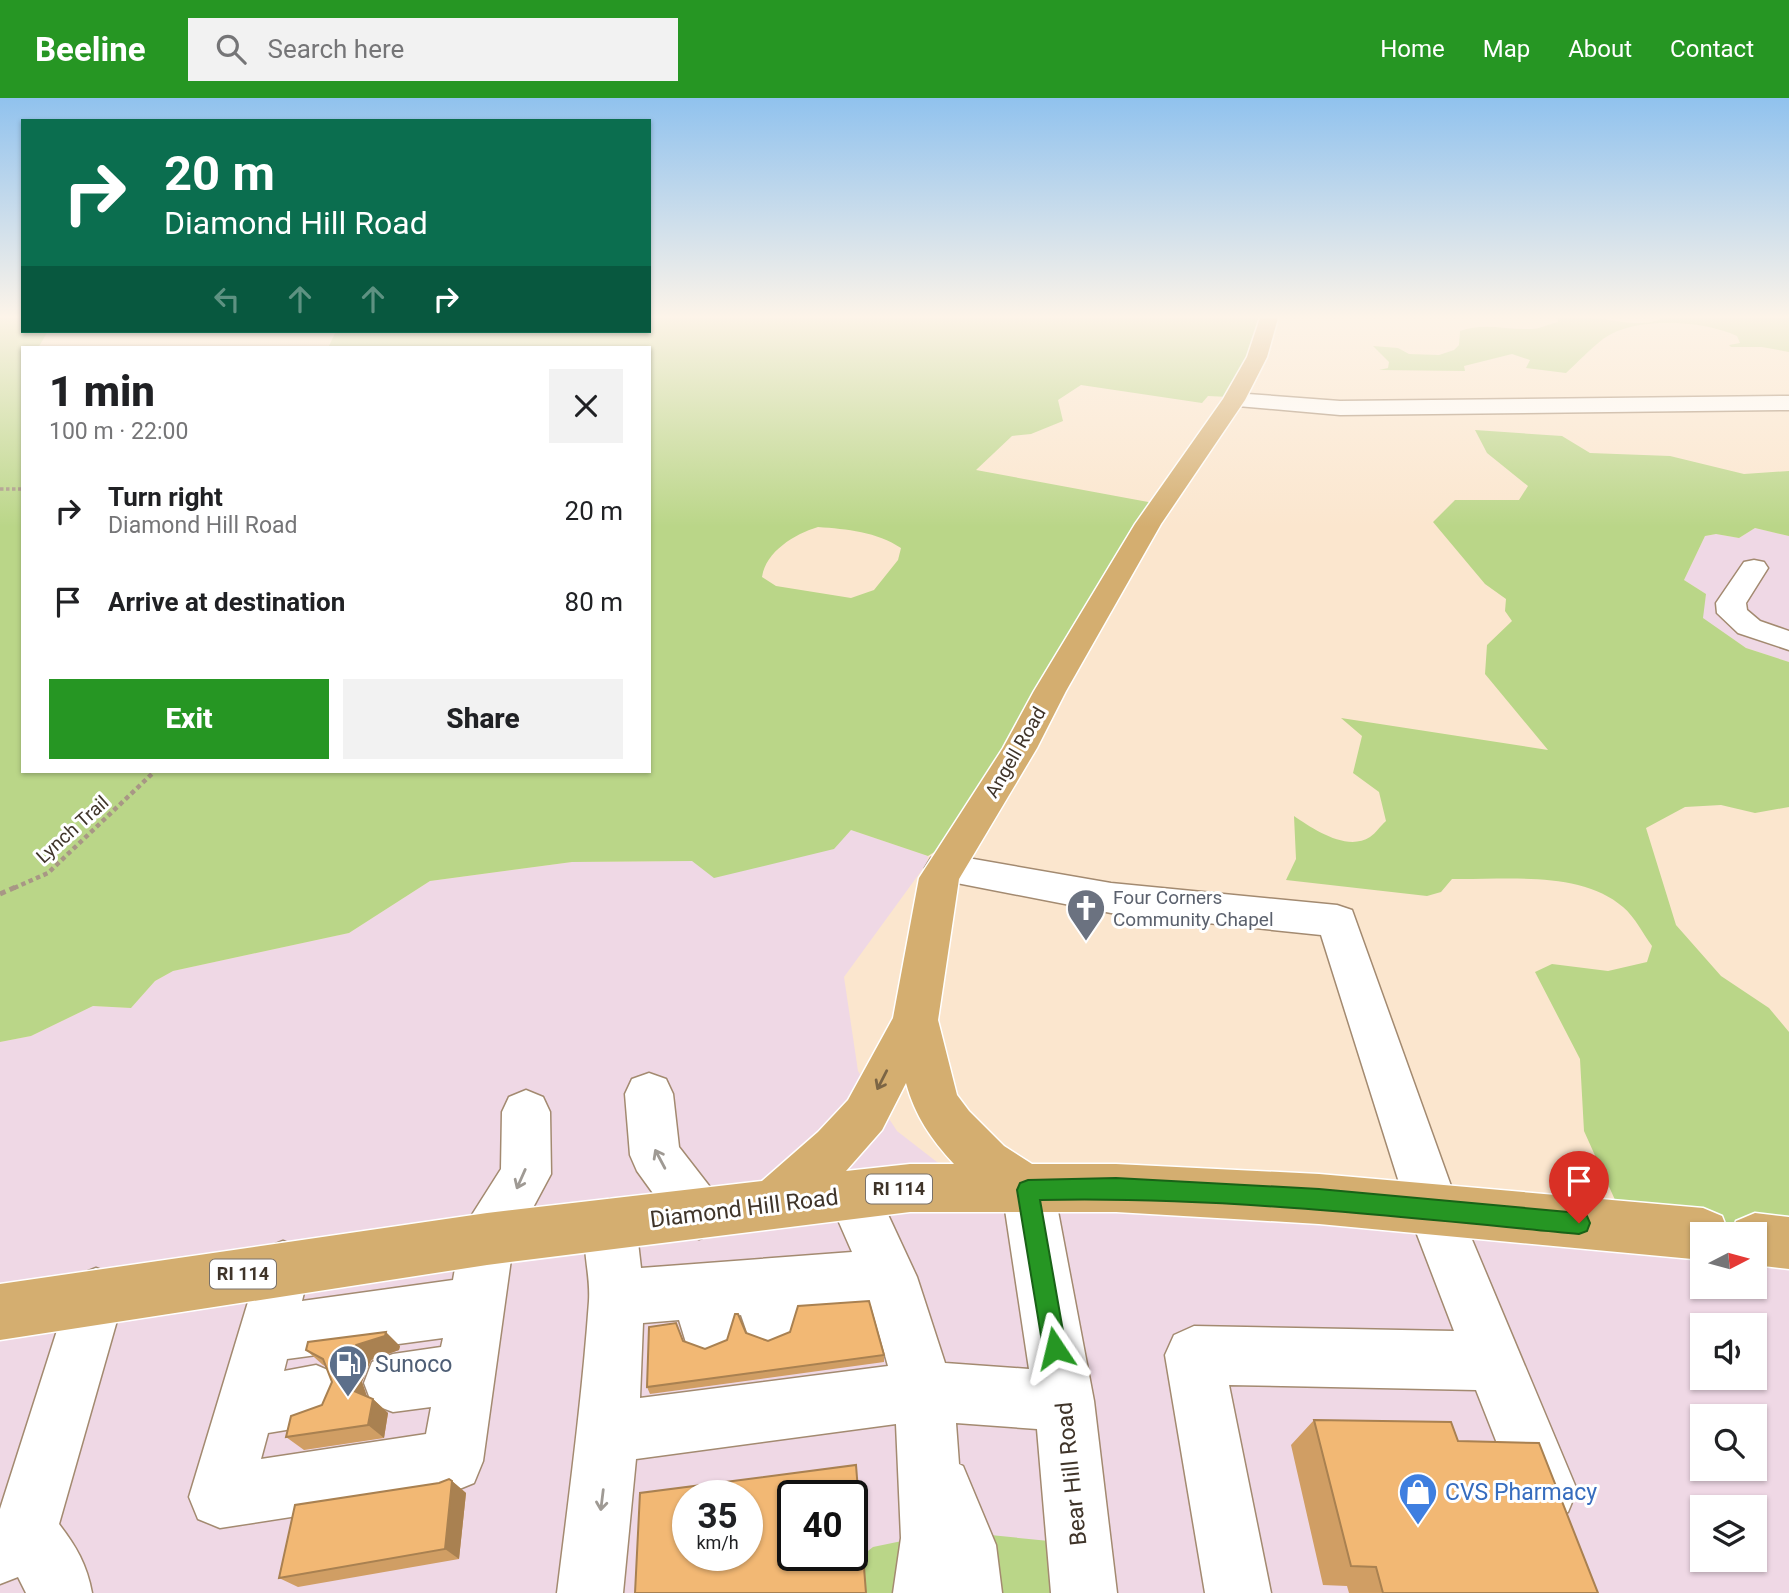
<!DOCTYPE html>
<html lang="en">
<head>
<meta charset="utf-8">
<style>
	body { margin:0; font-family:Roboto,sans-serif; background:#f2f2f2; color:#202124; height:100vh; display:flex; flex-direction:column; font-size:26px; white-space:nowrap }
	* { box-sizing:border-box; margin:0 }
	p { font-size:23px; color:#757577 }
	.icon { flex:none; width:38px; height:38px; fill:none; stroke:currentColor; stroke-width:2; stroke-linecap:round; stroke-linejoin:round }
	.map { position:relative; flex:1; overflow:hidden }
	.details { position:absolute; left:21px; top:248px; width:630px; height:427px; display:flex; flex-direction:column; background:#fff; border-radius:0px; box-shadow:0 2px 5px #0004 }
	.details>* { flex:none }
	.guide { position:absolute; left:21px; top:21px; width:630px; height:214px; border-radius:0px; box-shadow:0 2px 5px #0004; background:#0b6e4f; color:#fff; overflow:hidden }
	.needle { width:46px; rotate:84deg }
	.fabs { position:absolute; left:1690px; top:1124px; display:grid; gap:14px }
	.fabs a { display:grid; place-items:center; width:77px; height:77px; border-radius:0px; background:#fff; box-shadow:0 2px 5px #0004; font-size:35px }
	.speed { position:absolute; left:672px; top:1382px; display:flex; gap:14px; font-size:35px; font-weight:700; text-align:center }
	.speed>* { display:grid; place-content:center; width:91px; height:91px; border-radius:50%; background:#fff; box-shadow:0 2px 5px #0004; line-height:1 }
	.speed small { font-size:18px; font-weight:400 }
	.speed .limit { border:4px solid #111; border-radius:10px; background:#fff; color:#111 }
	.pin { position:absolute; display:grid; place-items:center; width:60px; height:60px; color:#fff; margin:-72px -30px; border-radius:50% 50% 50% 0; rotate:-45deg; box-shadow:0 0 7px #0007 }
	.pin .icon { rotate:45deg }
	.me { position:absolute; width:77px; margin:-38px; rotate:350deg; stroke-linejoin:round; filter:drop-shadow(0 0 5px #0008) }
	.turn { display:flex; align-items:center; gap:24px; height:147px; padding:0 28px; font-size:32px }
	.turn .icon { width:91px; height:91px; stroke-width:2.5 }
	.turn b { display:block; font-size:49px; line-height:60px }
	.lanes { display:flex; align-items:center; height:66px; padding:0 28px; background:#0003; justify-content:center; gap:35px; direction:ltr }
	.lanes .off { opacity:.35 }
	.round { display:grid; place-items:center; flex:none; width:74px; height:74px; border-radius:0px; background:#f2f2f2 }
	.summary { display:flex; align-items:center; justify-content:space-between; height:119px; padding:0 28px }
	h1 { font-size:42px; font-weight:800; line-height:52px }
	.cta { display:flex; gap:14px; margin-top:auto; padding:14px 28px }
	.cta a { flex:1; height:80px; border-radius:0px; background:#269623; color:#fff; font-size:28px; font-weight:800; line-height:80px; text-align:center }
	.cta a+a { background:#f2f2f2; color:#202124 }
	ul { padding:0; list-style:none }
	li { display:flex; align-items:center; gap:21px; height:91px; padding:0 28px }
	li div { flex:1 }
	li b { display:block; font-size:26px }
	li em { font-style:normal }
	header { display:flex; align-items:center; gap:42px; box-sizing:border-box; height:98px; padding:0 35px; background:#269623; color:#fff }
	header strong { font-size:33px }
	nav { display:flex; gap:38px; margin-inline-start:auto; font-size:24px }
	.search { width:490px; height:63px; background:#f2f2f2; display:flex; align-items:center; gap:18px; box-sizing:border-box; padding:0 24px; border-radius:0px; color:#757577; font-size:26px }
	.map>svg:first-child { display:block }
	.commercial { fill:#efd8e5; fill-rule:evenodd }
	.green { fill:#bad688; fill-rule:evenodd }
	.lines { fill:none; stroke-linecap:round; stroke-linejoin:round }
	.minor-casing { stroke:#a38a70; stroke-width:3 }
	.major-casing { stroke:#fff; stroke-width:3 }
	.path-far2 { stroke:#a89785; stroke-width:3.5; stroke-dasharray:3.5 2.5; stroke-linecap:butt }
	.path-far1 { stroke:#a89785; stroke-width:4.5; stroke-dasharray:4.5 3.5; stroke-linecap:butt }
	.path { stroke:#a89785; stroke-width:5; stroke-dasharray:6 4.5; stroke-linecap:butt }
	.minor { fill:#fff; fill-rule:evenodd }
	.major { fill:#d4ae70; fill-rule:evenodd }
	.wall { fill:#d09e64 }
	.shaded-wall { fill:#a98151 }
	.building { fill:#f2b874; stroke:#a98151; stroke-width:2; fill-rule:evenodd }
	.oneway { stroke:#7b6545 }
	.oneway2 { stroke:#9f9a94 }
	.route { fill:#269623; stroke:#196217; stroke-width:2 }
	.labels { text-anchor:middle; stroke-width:6; stroke-linejoin:round; paint-order:stroke }
	.shield { fill:#fff; stroke:#797169; stroke-width:2 }
	.shield-label { font-size:18px; font-weight:bold; fill:#3f3429 }
	.street-label { font-size:19px; fill:#3f3429; stroke:#fff }
	.worship-label { font-size:19px; fill:#5b616d; stroke:#fff; text-anchor:start }
	.near-street-label { font-size:23px; fill:#3f3429; stroke:#fff }
	.near-service-label { font-size:23px; fill:#4e5e75; stroke:#fff; text-anchor:start }
	.near-shop-label { font-size:23px; fill:#366cbe; stroke:#fff; text-anchor:start }
</style>
</head>
<body>
<header>
<strong>Beeline</strong>
<div class="search"><svg class="icon" aria-label="search" viewBox="0 0 24 24"><circle cx="10" cy="10" r="6"/><path d="M15 15l6 6"/></svg>Search here</div>
<nav><a>Home</a><a>Map</a><a>About</a><a>Contact</a></nav>
</header>
<div class="map">
<svg width="1789" height="1495" viewBox="0 0 1789 1495">
	<rect width="100%" height="100%" fill="#fbe6ce"/>
	<!-- commercial -->
	<path class="commercial" d="M1755,430L1789,438V564L1746,550L1702,520L1706,496L1684,482L1705,438L1716,436L1739,440Z
		M851,732L928,758L927,765L844,879L858,973L897,1033L964,1085L1703,1143V1188H1755V1147L1789,1150V1495H0V944L31,938L93,908L131,910L155,883L173,873L349,835L430,783L572,764L692,763L833,751ZM1703,1227H1755V1279H1703ZM1703,1318H1755V1370H1703ZM688,1398H747V1458H688ZM793,1398H852V1458H793ZM1703,1409H1755V1461H1703Z"/>
	<!-- green -->
	<path class="green" d="M0,220H23V233H48L38,250H23V674H649V250H313L329,248L336,233H649V220H1261L1256,242L1229,299L1208,298L1202,305L1081,287L1058,302L1063,323L1031,336L1012,338L976,372L1159,406L957,723L936,753L928,758L851,732L834,751L714,780L692,763L572,764L430,783L349,835L173,873L155,883L131,910L93,908L31,938L0,944ZM818,429C847,431 877,434 901,450L898,462L874,492L851,500L776,488L762,479C766,453 795,436 818,429Z
		M1558,220C1569,220 1581,219 1592,220C1614,221 1642,231 1663,220H1789V254L1762,249H1731L1729,247L1740,245L1737,238C1702,222 1635,218 1603,241C1590,251 1578,264 1566,275L1526,270L1530,262L1512,256L1464,268L1465,273L1379,272L1388,270L1389,264L1373,248L1398,250L1409,256L1439,257L1454,252L1459,247L1460,233C1484,224 1506,232 1531,231C1540,231 1549,226 1558,224Z
		M1475,332L1562,338L1590,355L1670,358L1744,376L1789,373V438L1755,430L1739,440L1716,436L1705,438L1684,482L1706,496L1703,520L1746,550L1789,564V709L1755,715L1721,707L1685,709L1646,730L1676,827L1721,878L1769,910L1789,934V1150L1755,1136L1629,1133L1584,1033L1580,961L1535,874L1552,866L1608,873L1647,864L1652,848C1643,836 1635,819 1623,809C1581,772 1505,782 1452,781L1441,794L1427,798L1286,782L1296,761L1294,718C1313,731 1347,754 1370,739C1376,735 1381,727 1386,723L1379,694L1353,675L1362,638L1341,620L1548,652L1485,576L1487,547L1512,523L1505,513L1506,501L1485,486L1433,424L1455,402H1519L1528,388L1487,355Z
		M950,1433L1049,1443L1054,1495H815L873,1449Z"/>
	<g class="lines">
		<!-- minor casing -->
		<g class="minor-casing">
			<path id="minor" d="M1234,295L1340,303L1789,298V312L1340,317L1226,307L1223,302L1226,297Z
				M1754,462L1764,464L1768,470L1746,505L1747,512L1760,523L1789,533V552L1738,535L1717,515L1716,505L1744,464Z
				M945,756L1111,785L1337,807L1352,812L1460,1113L1577,1392L1568,1414L1546,1423L1524,1414L1476,1292L1229,1287L1271,1495H1205L1165,1257L1174,1237L1194,1228L1454,1233L1408,1113L1321,837L1111,815L931,780L925,770L931,760Z
				M649,975L666,981L673,996L679,1049L717,1098L725,1116L717,1134L699,1141L681,1134L637,1073L630,1057L625,996L632,981Z
				M526,992L543,999L550,1014L551,1076L513,1147L483,1363L474,1385L452,1394L220,1430L198,1421L189,1399L264,1151L283,1143L302,1151L310,1170L302,1203L453,1182L460,1141L468,1123L501,1071L502,1014L509,999ZM443,1240L441,1249L393,1256L372,1264L364,1285L372,1306L393,1314L431,1309L426,1336L261,1361L268,1335L316,1327L337,1318L346,1297L337,1276L316,1267L284,1273L287,1261Z
				M1028,1068L1046,1075L1054,1092L1094,1303L1117,1495H1051L1037,1331L956,1325L959,1366L963,1368L996,1447L1002,1495H893L901,1440L896,1326L636,1361L623,1495H557C569,1398 582,1301 589,1203C591,1169 577,1142 591,1109L610,1101L629,1109L636,1127L641,1170L852,1154L827,1097L835,1080L853,1073L871,1080L917,1179L945,1265L1029,1271L1002,1092L1010,1075ZM871,1208L888,1268L640,1300L643,1225L679,1222L687,1248L707,1256L727,1248L735,1228V1218L741,1217L749,1240L769,1248L789,1240L797,1220V1213Z
				M96,1170L116,1178L124,1198L59,1426C76,1448 87,1467 92,1495H26L18,1479L0,1486V1411L68,1198L76,1178Z"/>
		</g>
		<!-- major casing -->
		<g class="major-casing">
			<path id="major" d="M1260,220H1278L1267,259L1245,302L1161,426L1066,593L1037,650L959,781L938,922L957,997L969,1013L1004,1048L1032,1066H1116L1319,1076L1703,1110L1722,1118L1729,1136H1703V1162L1319,1126L1116,1114H910L487,1167L0,1242V1186L487,1115L762,1083L818,1034L848,1002L893,920L919,780L1003,650L1034,593L1135,426L1223,301L1247,259ZM906,985C915,1018 931,1041 954,1066H910L846,1073L882,1032Z
				M1755,1115L1789,1119V1171L1755,1167V1136H1731L1736,1123Z"/>
		</g>
		<!-- path-far2 -->
		<path class="path-far2" d="M0,391H23"/>
		<!-- path-far1 -->
		<path class="path-far1" d="M14,790L48,775L154,674"/>
		<!-- path -->
		<path class="path" d="M0,796L18,788"/>
		<!-- minor -->
		<use href="#minor" class="minor"/>
		<!-- major -->
		<use href="#major" class="major"/>
	</g>
	<!-- wall -->
	<path class="wall" d="M746,1235L768,1243L884,1257V1264L650,1296L647,1289L705,1251Z
		M400,1248L399,1252L371,1262L362,1284L367,1299L373,1301L388,1315L384,1340L304,1352L286,1339L322,1307L332,1284L327,1269L323,1267L306,1252Z
		M1314,1322L1458,1343L1598,1495H1349L1347,1488L1323,1487L1291,1347Z
		M452,1383L466,1395L459,1461L298,1489L279,1480Z"/>
	<!-- shaded-wall -->
	<path class="shaded-wall" d="M386,1234L400,1248L399,1252L371,1262L362,1284L370,1307L354,1293L346,1270L356,1247Z
		M373,1301L388,1315L384,1340L368,1327Z
		M452,1383L466,1395L459,1461L445,1451Z"/>
	<!-- building -->
	<path class="building" d="M869,1203L884,1257L647,1289L649,1229L676,1225L683,1243L705,1251L727,1242L735,1216H738L746,1235L768,1243L790,1234L798,1208Z
		M386,1234L385,1238L356,1247L346,1270L354,1293L373,1301L368,1327L286,1339L291,1318L322,1307L332,1284L323,1261L306,1252L308,1244Z
		M1314,1322L1451,1324L1458,1343L1539,1345L1598,1495H1383L1376,1469L1351,1468Z
		M856,1367L866,1495H635L640,1395ZM688,1398H747V1458H688ZM793,1398H852V1458H793Z
		M449,1381L452,1383L445,1451L279,1480L295,1407L439,1385Z"/>
	<!-- one-way arrows -->
	<defs><path id="oneway-shaft" d="M-6 0H5M1.5-3L5.5 0L1.5 3" fill="none" stroke-width="1.6" stroke-linecap="round" stroke-linejoin="round" transform="scale(1.75)"/></defs>
	<use class="oneway" href="#oneway-shaft" transform="translate(882 982) rotate(117)"/>
	<g class="oneway2">
		<use href="#oneway-shaft" transform="translate(660 1061) rotate(-118)"/>
		<use href="#oneway-shaft" transform="translate(521 1081) rotate(114)"/>
		<use href="#oneway-shaft" transform="translate(602 1402) rotate(97)"/>
	</g>
	<!-- sky -->
	<linearGradient id="sky" x2="0" y2="1"><stop stop-color="#90c2ee"/><stop offset="0.51" stop-color="#fdf4e9"/><stop offset="1" stop-color="#fdf4e9" stop-opacity="0"/></linearGradient>
	<rect width="1789" height="429" fill="url(#sky)"/>
	<!-- route -->
	<path class="route" d="M1116,1080L1319,1091L1579,1115L1587,1118L1590,1125L1587,1133L1579,1136C1400,1119 1220,1098 1040,1102L1066,1250L1063,1259L1055,1262L1046,1259L1043,1250L1017,1092L1020,1085L1028,1082Z"/>
	<!-- icons -->
	<defs>
		<g id="church-pin" transform="scale(2.0125)"><path d="M0 17L-7.5 6A9.5 9.5 0 1 1 7.5 6Z" fill="#6b7280" stroke="#fff"/><path d="M-1.2-6h2.4v3.5h3.3v2.4h-3.3V6h-2.4V-.1h-3.3v-2.4h3.3Z" fill="#fff"/></g>
		<g id="fuel-pin" transform="scale(2.0125)"><path d="M0 17L-7.5 6A9.5 9.5 0 1 1 7.5 6Z" fill="#5c6f8a" stroke="#fff"/><path d="M-5.5-6h7V0h2V4h1.3V-2.5L3-4.5l.8-.8L6-3V5H2.5V1h-1V6h-7ZM-4.2-4.7v3.2H.2V-4.7Z" fill="#fff"/></g>
		<g id="shop-pin" transform="scale(2.0125)"><path d="M0 17L-7.5 6A9.5 9.5 0 1 1 7.5 6Z" fill="#3f7fe0" stroke="#fff"/><path d="M-5-2.5h2.3a2.7 3.5 0 0 1 5.4 0H5L5.5 6h-11ZM-1.5-2.5h3a1.5 2.3 0 0 0-3 0Z" fill="#fff"/></g>
	</defs>
	<g fill-rule="evenodd">
		<use href="#church-pin" x="1086" y="810"/>
		<use href="#fuel-pin" x="348" y="1266"/>
		<use href="#shop-pin" x="1418" y="1394"/>
	</g>
	<g class="labels">
		<!-- shield labels -->
		<g class="shield">
			<rect x="866" y="1076.5" width="66" height="29" rx="5"/>
			<rect x="210" y="1161.5" width="66" height="29" rx="5"/>
		</g>
		<g class="shield-label">
			<text x="899" y="1097">RI 114</text>
			<text x="243" y="1182">RI 114</text>
		</g>
		<!-- street labels -->
		<g class="street-label">
			<text transform="translate(1015 654) rotate(-60)" y="7">Angell Road</text>
			<text transform="translate(72 731) rotate(-42)" y="7">Lynch Trail</text>
		</g>
		<!-- worship labels -->
		<g class="worship-label">
			<text x="1113" y="806">Four Corners<tspan x="1113" dy="22">Community Chapel</tspan></text>
		</g>
		<!-- near-street labels -->
		<g class="near-street-label">
			<text transform="translate(744 1110) rotate(-7)" y="8">Diamond Hill Road</text>
			<text transform="translate(1071 1376) rotate(-96)" y="8">Bear Hill Road</text>
		</g>
		<!-- near-service labels -->
		<g class="near-service-label">
			<text x="375" y="1274">Sunoco</text>
		</g>
		<!-- near-shop labels -->
		<g class="near-shop-label">
			<text x="1445" y="1402">CVS Pharmacy</text>
		</g>
	</g>
</svg>
<div class="fabs">
<a><svg class="needle" viewBox="-14 -14 28 28"><path d="M0-13l5 13h-10z" fill="#e53935"/><path d="M0 13l5-13h-10z" fill="#757577"/></svg></a>
<a><svg class="icon" aria-label="sound" viewBox="0 0 24 24"><path d="M4 9h4l5-4v14l-5-4H4zM17 9q2 3 0 6"/></svg></a>
<a><svg class="icon" aria-label="search" viewBox="0 0 24 24"><circle cx="10" cy="10" r="6"/><path d="M15 15l6 6"/></svg></a>
<a><svg class="icon" aria-label="layers" viewBox="0 0 24 24"><path d="M12 4l9 5-9 5-9-5zM3 14l9 5 9-5"/></svg></a>
</div>
<div class="speed"><div>35<small>km/h</small></div><div class="limit">40</div></div>
<div class="pin" style="left:1579px;top:1125px;background:#d93025"><svg class="icon" aria-label="arrive" viewBox="0 0 24 24"><path d="M6 21V4h12l-3 4 3 4H6"/></svg></div>
<svg class="me" style="left:1055px;top:1250px" viewBox="-20 -20 40 40"><path d="M0-17L14 15 0 8-14 15z" fill="#269623" stroke="#fff" stroke-width="4"/></svg>
<div class="guide">
<div class="turn"><svg class="icon" aria-label="right" viewBox="0 0 24 24"><path d="M7 20v-9h11M14 6l5 5-5 5"/></svg><div><b>20 m</b>Diamond Hill Road</div></div>
<div class="lanes"><svg class="icon off" aria-label="left" viewBox="0 0 24 24"><path d="M17 20v-9H6M10 6l-5 5 5 5"/></svg><svg class="icon off" aria-label="ahead" viewBox="0 0 24 24"><path d="M12 20V5M6 11l6-6 6 6"/></svg><svg class="icon off" aria-label="ahead" viewBox="0 0 24 24"><path d="M12 20V5M6 11l6-6 6 6"/></svg><svg class="icon" aria-label="right" viewBox="0 0 24 24"><path d="M7 20v-9h11M14 6l5 5-5 5"/></svg></div>
</div>
<section class="details">
<div class="summary"><div><h1>1 min</h1><p>100 m · 22:00</p></div><a class="round"><svg class="icon" aria-label="close" viewBox="0 0 24 24"><path d="M6 6l12 12M18 6L6 18"/></svg></a></div>
<ul>
<li><svg class="icon" aria-label="right" viewBox="0 0 24 24"><path d="M7 20v-9h11M14 6l5 5-5 5"/></svg><div><b>Turn right</b><p>Diamond Hill Road</p></div><em>20 m</em></li>
<li><svg class="icon" aria-label="arrive" viewBox="0 0 24 24"><path d="M6 21V4h12l-3 4 3 4H6"/></svg><div><b>Arrive at destination</b></div><em>80 m</em></li>
</ul>
<div class="cta"><a>Exit</a><a>Share</a></div>
</section>
</div>
</body>
</html>
